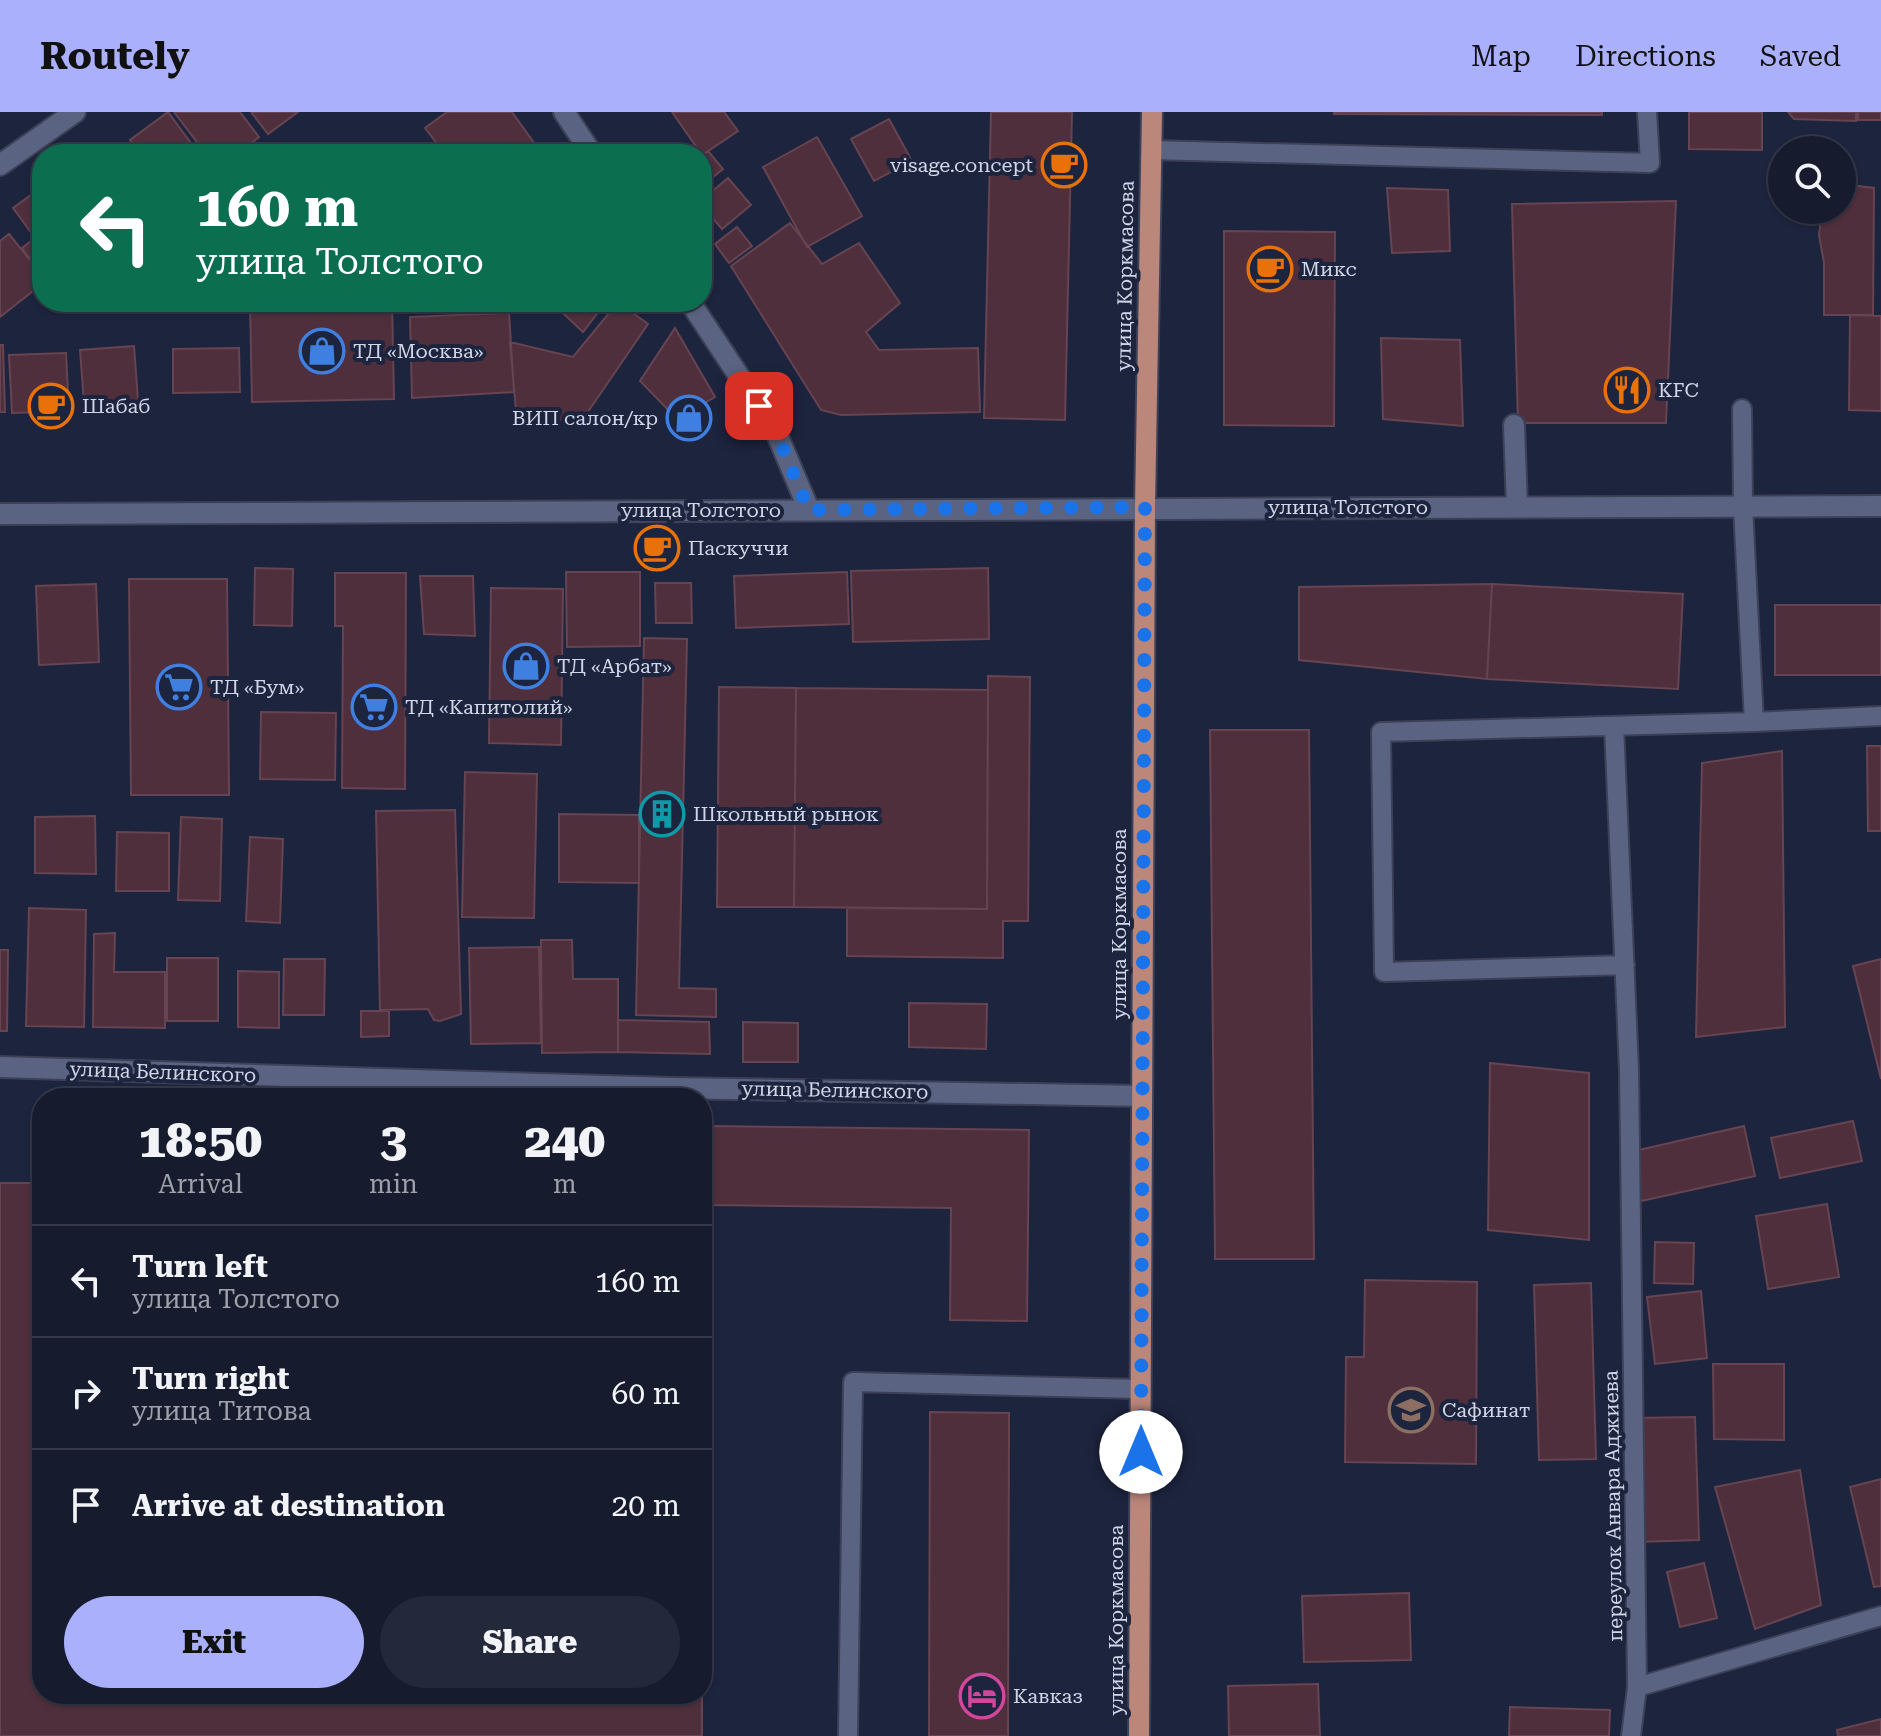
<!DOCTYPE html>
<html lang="en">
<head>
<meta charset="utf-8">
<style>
	body { margin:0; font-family:"Roboto Serif",serif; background:#23283a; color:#f1f3f6; height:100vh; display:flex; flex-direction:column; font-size:30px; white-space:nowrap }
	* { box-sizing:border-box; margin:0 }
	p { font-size:26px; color:#9ea1aa }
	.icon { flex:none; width:44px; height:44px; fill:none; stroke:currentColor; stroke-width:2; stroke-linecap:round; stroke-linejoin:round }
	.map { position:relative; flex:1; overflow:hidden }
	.side { position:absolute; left:32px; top:976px; width:680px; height:616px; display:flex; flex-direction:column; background:#161b2e; border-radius:32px; box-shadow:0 2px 6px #0004,0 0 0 2px #35394a }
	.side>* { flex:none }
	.hud { position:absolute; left:32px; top:32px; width:680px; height:168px; border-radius:32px; box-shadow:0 2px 6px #0004,0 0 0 2px #35394a; background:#0b6e4f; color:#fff; overflow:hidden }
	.tools { position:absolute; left:1768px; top:24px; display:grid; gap:16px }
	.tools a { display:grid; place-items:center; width:88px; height:88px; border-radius:50%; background:#161b2e; box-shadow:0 2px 6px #0004,0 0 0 2px #35394a; font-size:40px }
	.pin { position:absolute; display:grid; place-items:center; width:68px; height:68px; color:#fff; margin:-34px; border-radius:16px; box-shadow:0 4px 12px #0006 }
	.me { position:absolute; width:88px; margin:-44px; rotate:0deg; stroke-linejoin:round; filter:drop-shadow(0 0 6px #0008) }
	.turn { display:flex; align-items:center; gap:28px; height:168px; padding:0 32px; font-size:36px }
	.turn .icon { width:104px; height:104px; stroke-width:2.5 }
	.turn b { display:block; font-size:56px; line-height:68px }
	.eta { display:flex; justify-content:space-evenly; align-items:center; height:136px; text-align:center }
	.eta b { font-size:48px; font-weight:800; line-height:56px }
	.action { display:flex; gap:16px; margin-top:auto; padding:16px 32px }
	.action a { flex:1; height:92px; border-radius:48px; background:#aab0fc; color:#111; font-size:32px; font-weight:800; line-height:92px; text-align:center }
	.action a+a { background:#23283a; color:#f1f3f6 }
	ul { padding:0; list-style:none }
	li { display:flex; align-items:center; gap:24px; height:112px; padding:0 32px; border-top:2px solid #35394a }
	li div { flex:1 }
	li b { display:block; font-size:30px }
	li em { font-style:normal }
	header { display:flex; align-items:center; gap:48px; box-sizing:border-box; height:112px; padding:0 40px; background:#aab0fc; color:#111 }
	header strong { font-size:38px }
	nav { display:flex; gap:44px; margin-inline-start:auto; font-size:28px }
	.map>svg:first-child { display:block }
	.building { fill:#4f2f3b; stroke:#664451; stroke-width:2 }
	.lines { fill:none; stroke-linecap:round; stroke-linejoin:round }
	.lane-casing { stroke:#3c4157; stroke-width:22 }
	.street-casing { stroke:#3c4157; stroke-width:24 }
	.secondary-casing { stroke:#3c4157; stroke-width:24 }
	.primary-casing { stroke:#3c4157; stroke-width:24 }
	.lane { stroke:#5a6482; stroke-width:18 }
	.street { stroke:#5a6482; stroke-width:20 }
	.secondary { stroke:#5a6482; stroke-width:20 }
	.primary { stroke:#bb877b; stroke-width:20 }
	.route { stroke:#1a73e8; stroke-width:14; stroke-dasharray:0 25.2 }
	.labels { text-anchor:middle; stroke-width:8; stroke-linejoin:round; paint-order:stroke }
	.poi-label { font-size:20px; fill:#d1d7e8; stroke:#1d243e; text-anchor:start }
	.street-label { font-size:20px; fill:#d1d7e8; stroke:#1d243e }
</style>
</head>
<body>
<header>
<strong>Routely</strong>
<nav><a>Map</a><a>Directions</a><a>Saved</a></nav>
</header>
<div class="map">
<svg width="1881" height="1624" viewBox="0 0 1881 1624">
	<rect width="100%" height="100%" fill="#1d243e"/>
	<!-- building -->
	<path class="building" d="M168,0L199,42H141L130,28Z
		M174,0H240L259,25L238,42H206Z
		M251,0H298L268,22Z
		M447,0H512L542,42H445L425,16Z
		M672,0H724L738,19L702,43Z
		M991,0H1072L1065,308L984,306Z
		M1334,0H1602V3L1334,2Z
		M1689,0H1762V38L1689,37Z
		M1788,0H1856V9L1794,7Z
		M1858,0H1881V8H1858Z
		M889,7L912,49L874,69L851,27Z
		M817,25L862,104L807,135L763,55Z
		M708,39L723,57L702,74V43Z
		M728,66L751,93L722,117L702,94V88Z
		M1842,72L1874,76L1873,203H1824V151L1819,123L1822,98H1842Z
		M42,75V163L22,136L35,126L13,96Z
		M1387,76L1448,78L1450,139L1392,141Z
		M1676,89L1666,311H1518L1512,92Z
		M790,111L822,152L859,131L900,191L866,220L879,238L978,236L980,300L841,303L821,298L731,154Z
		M737,115L752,134L729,151L715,132Z
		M1224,119L1335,120L1334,314L1224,313Z
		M9,122L42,163V172L0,205V129Z
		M250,190H392L394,287L252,290Z
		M551,190H606L583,220Z
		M618,190L648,212L583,307L517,311L510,230L573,245Z
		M509,201L514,280L412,286L410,205Z
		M1850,203L1881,204V299L1849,298Z
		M675,216L715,285L677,307L640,269Z
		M1381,226L1460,228L1463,314L1383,307Z
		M0,233H3L5,300H0Z
		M134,234L138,288L84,291L80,238Z
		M239,236L240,280L173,281V237Z
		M66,241L69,299L12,301L9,243Z
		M255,456L293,457L292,514L254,513Z
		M988,456L989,527L853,530L851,459Z
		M566,460H640V534L567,535Z
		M847,460L849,512L736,516L734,464Z
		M335,461H406L405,677L342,676L343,514H335Z
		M420,464H473L475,524L424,522Z
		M129,467H227L229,683H131Z
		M655,471H691L692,511H656Z
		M96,472L99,550L39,553L36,474Z
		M1492,472L1487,567L1299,548V475Z
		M1492,472L1683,482L1678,577L1487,567Z
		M491,476L563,477L561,633L489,631Z
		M1775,493H1881V563H1775Z
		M644,526L687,527L679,876L716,877V905L636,903Z
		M988,564L1030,565L1028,809H1003V846L847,844V796L987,797Z
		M719,575L796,576L794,795H717Z
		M796,576L988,578L987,797L794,795Z
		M261,600L336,601L335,668L260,667Z
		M1210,618H1309L1314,1147H1215Z
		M1867,634H1881V719H1868Z
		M1782,639L1785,915L1696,925L1702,651Z
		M465,660L537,662L534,806L462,805Z
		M455,698L461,902L440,909L434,908L428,897L380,898L376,699Z
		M559,702L639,703V771L559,770Z
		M95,704L96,762L35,761V705Z
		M181,705L222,707L220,789L178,788Z
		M117,720L169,721V779H116Z
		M250,725L283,727L280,811L246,809Z
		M29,796L86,798L84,915L26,914Z
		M115,821L114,860H165V916L93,915L94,822Z
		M541,828H572L573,867H618V940L542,941Z
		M539,835L541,931L471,932L469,836Z
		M0,838H8L7,919H0Z
		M167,846H218V909H167Z
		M284,847H325L324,903H283Z
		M1881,847V967L1853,854Z
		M238,859L279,860V916L238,915Z
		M909,891L987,892L986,937L909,935Z
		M361,899H389V924L361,925Z
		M618,908L709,910L710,942L618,940Z
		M743,910L798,911V950H743Z
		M1490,951L1589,961V1128L1488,1118Z
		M1853,1009L1862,1049L1780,1066L1771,1026Z
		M711,1014L1029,1018L1027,1209L950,1208L951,1096L711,1093Z
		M1744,1014L1755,1064L1641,1089L1630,1040Z
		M0,1071H42V1582H702V1573V1624H0Z
		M1827,1092L1839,1165L1768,1177L1756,1104Z
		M1655,1130L1694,1131L1693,1172L1654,1171Z
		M1365,1168L1477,1170L1476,1352L1345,1350L1346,1245H1364Z
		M1591,1171L1596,1347L1539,1348L1534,1173Z
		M1701,1179L1707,1246L1655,1252L1647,1185Z
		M1713,1252H1784V1328L1714,1327Z
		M930,1300L1009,1301L1008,1624H929Z
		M1695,1305L1699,1428L1636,1430L1632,1306Z
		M1800,1358L1821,1493L1755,1517L1715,1375Z
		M1881,1367V1474L1874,1475L1850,1375Z
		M1704,1451L1717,1506L1680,1515L1667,1460Z
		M1409,1481L1411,1548L1304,1550L1302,1484Z
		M1318,1572L1320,1624H1229L1228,1574Z
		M1510,1595L1610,1598L1609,1624H1509Z
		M1881,1607V1624H1838L1837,1618Z"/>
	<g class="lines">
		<!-- lane casing -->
		<g class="lane-casing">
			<path id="lane" d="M1152,38L1650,51L1647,0
				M1742,297L1743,395L1754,610L1881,604
				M1614,614L1629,958L1637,1575L1881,1504
				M1625,853L1384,860L1381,620L1754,610
				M848,1624L853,1270L1141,1277
				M1631,1624L1637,1575"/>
		</g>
		<!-- street casing -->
		<g class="street-casing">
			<path id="street" d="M564,0L592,42
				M0,53L75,0
				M690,190L776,320L809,398
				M1514,313L1517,395
				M0,955L670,976L1142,984"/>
		</g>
		<!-- secondary casing -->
		<g class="secondary-casing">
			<path id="secondary" d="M0,402L1881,394"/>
		</g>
		<!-- primary casing -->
		<g class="primary-casing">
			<path id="primary" d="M1139,1624L1145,395L1152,0"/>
		</g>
		<!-- lane -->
		<use href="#lane" class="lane"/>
		<!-- street -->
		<use href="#street" class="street"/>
		<!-- secondary -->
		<use href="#secondary" class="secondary"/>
		<!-- primary -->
		<use href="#primary" class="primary"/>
	</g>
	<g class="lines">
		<!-- route -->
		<path class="route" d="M759,294L776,320L809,398L1145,395L1141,1340"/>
	</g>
	<!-- icons -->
	<defs>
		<g id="cafe-ring" transform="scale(2.3)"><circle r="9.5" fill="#1d243e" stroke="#e8710a" stroke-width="1.5"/><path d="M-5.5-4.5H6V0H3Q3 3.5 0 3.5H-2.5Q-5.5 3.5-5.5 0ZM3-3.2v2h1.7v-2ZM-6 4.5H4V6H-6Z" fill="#e8710a"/></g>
		<g id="shop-ring" transform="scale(2.3)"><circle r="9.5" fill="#1d243e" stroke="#3f7fe0" stroke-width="1.5"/><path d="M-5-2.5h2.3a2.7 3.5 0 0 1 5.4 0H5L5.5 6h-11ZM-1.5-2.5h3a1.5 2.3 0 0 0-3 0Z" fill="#3f7fe0"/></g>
		<g id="restaurant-ring" transform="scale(2.3)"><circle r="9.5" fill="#1d243e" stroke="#e8710a" stroke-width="1.5"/><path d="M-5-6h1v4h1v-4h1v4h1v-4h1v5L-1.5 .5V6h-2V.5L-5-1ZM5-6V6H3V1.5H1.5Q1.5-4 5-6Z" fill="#e8710a"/></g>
		<g id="supermarket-ring" transform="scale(2.3)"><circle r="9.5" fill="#1d243e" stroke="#3f7fe0" stroke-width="1.5"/><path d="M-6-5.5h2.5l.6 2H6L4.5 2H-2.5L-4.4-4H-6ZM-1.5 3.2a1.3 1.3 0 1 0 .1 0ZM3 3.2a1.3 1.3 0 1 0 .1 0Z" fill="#3f7fe0"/></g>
		<g id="building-ring" transform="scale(2.3)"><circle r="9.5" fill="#1d243e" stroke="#0f9aa8" stroke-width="1.5"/><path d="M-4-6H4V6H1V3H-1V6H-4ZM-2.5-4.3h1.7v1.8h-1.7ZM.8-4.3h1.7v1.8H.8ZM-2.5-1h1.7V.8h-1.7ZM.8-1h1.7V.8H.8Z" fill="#0f9aa8"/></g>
		<g id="school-ring" transform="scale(2.3)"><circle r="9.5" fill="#1d243e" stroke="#8d6e63" stroke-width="1.5"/><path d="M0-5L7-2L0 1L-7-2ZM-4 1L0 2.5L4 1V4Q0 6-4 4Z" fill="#8d6e63"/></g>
		<g id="hotel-ring" transform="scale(2.3)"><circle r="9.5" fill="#1d243e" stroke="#d1479c" stroke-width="1.5"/><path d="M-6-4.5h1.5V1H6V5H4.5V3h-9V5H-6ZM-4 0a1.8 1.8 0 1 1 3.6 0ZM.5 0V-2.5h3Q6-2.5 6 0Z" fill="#d1479c"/></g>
	</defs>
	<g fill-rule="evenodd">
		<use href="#cafe-ring" x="1064" y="53"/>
		<use href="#cafe-ring" x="1270" y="157"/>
		<use href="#shop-ring" x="322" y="239"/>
		<use href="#restaurant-ring" x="1627" y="278"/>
		<use href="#cafe-ring" x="51" y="294"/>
		<use href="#shop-ring" x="689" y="306"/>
		<use href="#cafe-ring" x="657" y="436"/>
		<use href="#shop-ring" x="526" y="554"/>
		<use href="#supermarket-ring" x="179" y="575"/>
		<use href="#supermarket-ring" x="374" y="595"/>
		<use href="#building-ring" x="662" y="702"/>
		<use href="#school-ring" x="1411" y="1298"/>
		<use href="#hotel-ring" x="982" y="1584"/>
	</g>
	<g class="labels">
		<!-- poi labels -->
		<g class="poi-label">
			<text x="1033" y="60" text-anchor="end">visage.concept</text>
			<text x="1301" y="164">Микс</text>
			<text x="353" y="246">ТД «Москва»</text>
			<text x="1658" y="285">KFC</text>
			<text x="82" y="301">Шабаб</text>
			<text x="658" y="313" text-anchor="end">ВИП салон/кр</text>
			<text x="688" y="443">Паскуччи</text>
			<text x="557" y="561">ТД «Арбат»</text>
			<text x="210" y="582">ТД «Бум»</text>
			<text x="405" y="602">ТД «Капитолий»</text>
			<text x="693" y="709">Школьный рынок</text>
			<text x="1442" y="1305">Сафинат</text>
			<text x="1013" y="1591">Кавказ</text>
		</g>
		<!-- street labels -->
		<g class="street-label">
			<text transform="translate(1125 164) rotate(-89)" y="7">улица Коркмасова</text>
			<text x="1348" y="402">улица Толстого</text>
			<text x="701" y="405">улица Толстого</text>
			<text transform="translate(1119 812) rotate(-90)" y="7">улица Коркмасова</text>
			<text transform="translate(163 960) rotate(2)" y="7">улица Белинского</text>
			<text transform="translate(835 978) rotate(1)" y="7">улица Белинского</text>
			<text transform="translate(1613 1394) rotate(-91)" y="7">переулок Анвара Аджиева</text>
			<text transform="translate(1116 1508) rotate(-90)" y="7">улица Коркмасова</text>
		</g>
	</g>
</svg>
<div class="tools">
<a><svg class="icon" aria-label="search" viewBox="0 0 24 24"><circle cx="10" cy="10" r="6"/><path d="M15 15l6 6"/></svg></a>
</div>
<div class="pin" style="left:759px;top:294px;background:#d93025"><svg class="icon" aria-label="arrive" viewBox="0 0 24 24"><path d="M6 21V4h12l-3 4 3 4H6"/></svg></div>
<svg class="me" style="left:1141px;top:1340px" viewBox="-20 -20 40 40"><circle r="19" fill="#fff"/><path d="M0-13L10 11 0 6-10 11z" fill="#1a73e8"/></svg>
<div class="hud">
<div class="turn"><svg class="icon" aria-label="left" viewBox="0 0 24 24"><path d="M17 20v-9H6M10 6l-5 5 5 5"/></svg><div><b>160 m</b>улица Толстого</div></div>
</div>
<section class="side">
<div class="eta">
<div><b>18:50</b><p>Arrival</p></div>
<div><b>3</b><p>min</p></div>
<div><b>240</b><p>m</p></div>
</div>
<ul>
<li><svg class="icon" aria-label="left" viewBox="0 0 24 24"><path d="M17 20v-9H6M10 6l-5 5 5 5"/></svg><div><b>Turn left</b><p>улица Толстого</p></div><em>160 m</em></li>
<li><svg class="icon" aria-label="right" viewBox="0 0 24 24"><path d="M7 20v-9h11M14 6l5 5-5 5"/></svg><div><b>Turn right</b><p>улица Титова</p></div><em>60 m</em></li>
<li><svg class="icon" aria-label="arrive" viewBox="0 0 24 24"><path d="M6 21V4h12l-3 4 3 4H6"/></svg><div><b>Arrive at destination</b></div><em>20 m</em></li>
</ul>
<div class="action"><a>Exit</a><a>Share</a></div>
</section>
</div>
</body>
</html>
